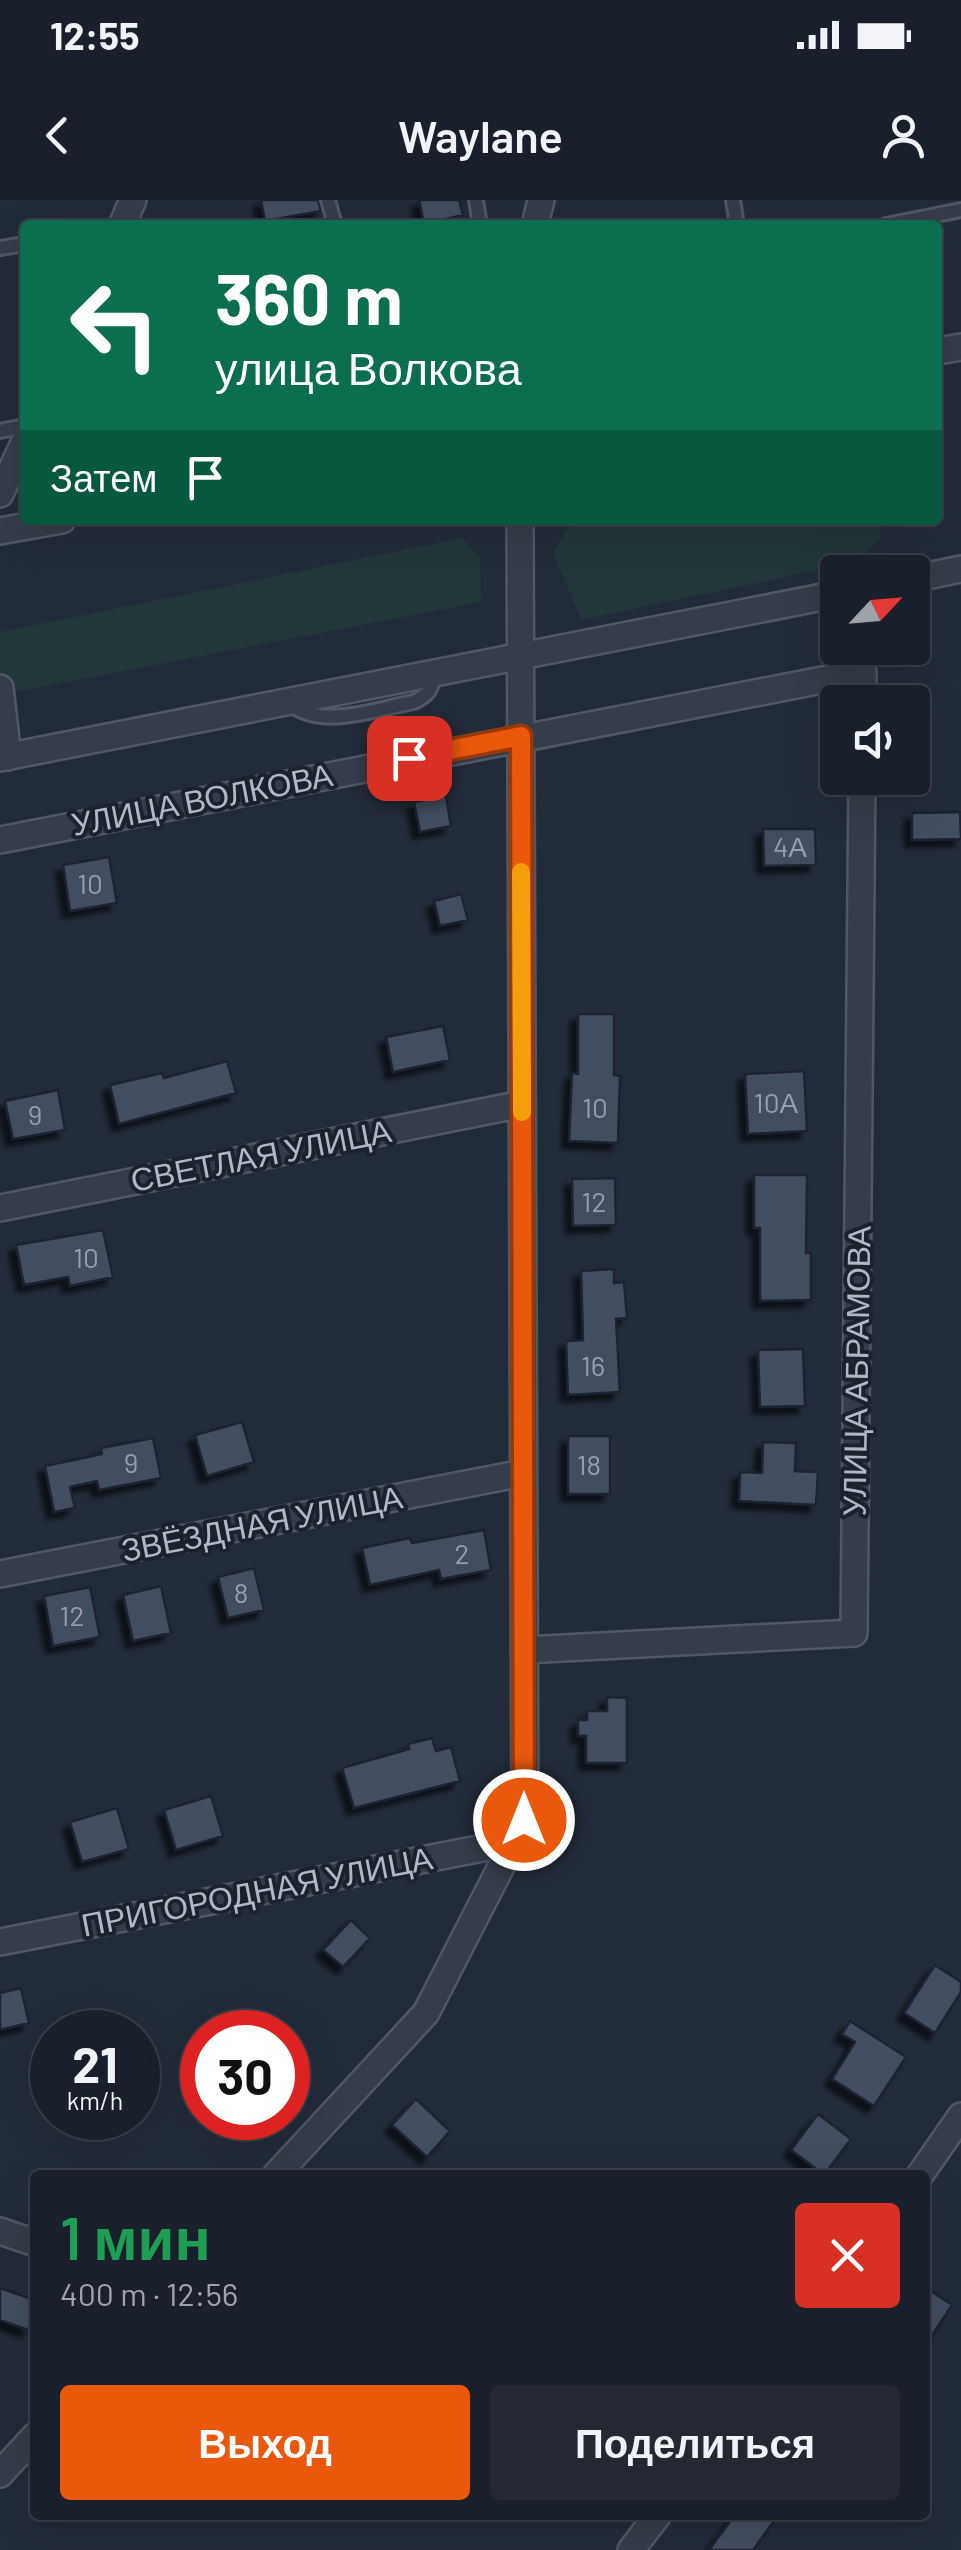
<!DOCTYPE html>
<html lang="ru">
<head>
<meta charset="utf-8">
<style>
	body { margin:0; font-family:Barlow,sans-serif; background:#232833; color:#f1f3f6; height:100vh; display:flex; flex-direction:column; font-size:38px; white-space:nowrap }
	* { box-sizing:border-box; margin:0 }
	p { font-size:32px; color:#9fa3a9 }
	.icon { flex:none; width:55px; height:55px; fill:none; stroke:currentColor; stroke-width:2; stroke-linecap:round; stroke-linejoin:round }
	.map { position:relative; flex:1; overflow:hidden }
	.side { position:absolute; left:30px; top:1970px; width:900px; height:350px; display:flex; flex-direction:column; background:#1a202b; border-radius:10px; box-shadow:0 10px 40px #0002,0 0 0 2px #383e47 }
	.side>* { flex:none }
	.guide { position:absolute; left:20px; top:20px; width:922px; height:305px; border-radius:10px; box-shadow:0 10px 40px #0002,0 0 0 2px #383e47; background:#0b6e4f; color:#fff; overflow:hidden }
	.needle { width:65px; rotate:64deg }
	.controls { position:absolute; left:820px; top:355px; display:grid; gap:20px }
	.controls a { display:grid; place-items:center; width:110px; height:110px; border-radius:10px; background:#1a202b; box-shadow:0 10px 40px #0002,0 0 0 2px #383e47; font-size:50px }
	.speed { position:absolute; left:30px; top:1810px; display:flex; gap:20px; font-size:50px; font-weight:700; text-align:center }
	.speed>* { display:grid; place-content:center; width:130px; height:130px; border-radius:50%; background:#1a202b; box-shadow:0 10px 40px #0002,0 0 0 2px #383e47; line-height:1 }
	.speed small { font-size:25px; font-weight:400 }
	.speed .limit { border:15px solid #d22; background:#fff; color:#111 }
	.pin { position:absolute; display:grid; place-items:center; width:85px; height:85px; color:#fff; margin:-42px; border-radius:20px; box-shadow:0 5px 15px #0006 }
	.me { position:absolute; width:110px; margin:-55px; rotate:0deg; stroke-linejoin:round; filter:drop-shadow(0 0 8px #0008) }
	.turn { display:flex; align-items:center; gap:35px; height:210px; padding:0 30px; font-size:45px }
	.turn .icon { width:130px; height:130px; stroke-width:2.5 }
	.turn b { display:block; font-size:70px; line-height:85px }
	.then { display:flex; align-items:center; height:95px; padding:0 30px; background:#0003; gap:20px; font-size:38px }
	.round { display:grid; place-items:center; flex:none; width:105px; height:105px; border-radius:10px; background:#232833 }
	.head { display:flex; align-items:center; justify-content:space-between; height:170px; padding:0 30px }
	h1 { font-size:60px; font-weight:600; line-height:75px; color:#1e9e55 }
	.cta { display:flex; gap:20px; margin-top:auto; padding:20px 30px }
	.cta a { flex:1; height:115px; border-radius:10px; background:#ea580c; color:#fff; font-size:40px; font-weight:600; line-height:115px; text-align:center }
	.cta a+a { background:#232833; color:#f1f3f6 }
	.status { display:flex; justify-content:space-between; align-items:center; height:70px; padding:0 50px; background:#1a202b; direction:ltr }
	.status svg { height:28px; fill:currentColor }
	header { display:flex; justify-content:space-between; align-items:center; height:130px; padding:0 30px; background:#1a202b; font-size:45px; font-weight:600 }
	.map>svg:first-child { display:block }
	.green { fill:#24373a }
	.building { fill:#434e5e; stroke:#1d2430; stroke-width:2.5; filter:url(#shadow) }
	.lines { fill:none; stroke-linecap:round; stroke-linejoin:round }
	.service-casing { stroke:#505864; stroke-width:18 }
	.minor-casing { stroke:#505864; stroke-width:30 }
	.service { stroke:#353d4a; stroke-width:12 }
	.minor { stroke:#353d4a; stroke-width:25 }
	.route-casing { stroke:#983908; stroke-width:25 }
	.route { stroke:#ea580c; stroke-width:18 }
	.slow { stroke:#f59e0b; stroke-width:18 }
	.labels { text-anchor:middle; stroke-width:8; stroke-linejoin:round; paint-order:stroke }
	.number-label { font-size:28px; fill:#959eac }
	.street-label { font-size:32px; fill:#b0b8c6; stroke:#1b222e }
</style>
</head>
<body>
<div class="status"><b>12:55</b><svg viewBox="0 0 49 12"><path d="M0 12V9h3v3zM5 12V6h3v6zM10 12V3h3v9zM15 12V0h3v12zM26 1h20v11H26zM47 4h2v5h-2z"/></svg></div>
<header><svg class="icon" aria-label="back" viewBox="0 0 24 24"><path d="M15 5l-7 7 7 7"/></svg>Waylane<svg class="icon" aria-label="person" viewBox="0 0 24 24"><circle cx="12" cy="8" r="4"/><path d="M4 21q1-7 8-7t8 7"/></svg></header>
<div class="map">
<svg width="961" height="2350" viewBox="0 0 961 2350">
	<defs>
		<filter id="shadow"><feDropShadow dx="-7" dy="7" stdDeviation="2.5" flood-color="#0009"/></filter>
	</defs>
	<rect width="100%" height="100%" fill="#222b39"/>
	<!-- green -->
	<path class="green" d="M573,320H880V339L856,362L581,420L553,352Z
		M462,338L480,357L481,402L0,495V432Z"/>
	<!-- building -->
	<path class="building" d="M261,0H318L321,11L265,21Z
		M419,0H459L463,15L424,24Z
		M446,596L451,626L420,632L414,602Z
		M960,612L961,639L912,640V613Z
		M763,629H815L816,665L764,666Z
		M109,657L117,703L70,711L63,665Z
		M461,694L468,720L440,726L434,701Z
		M578,814H614V875L620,876L618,943L569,941L572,873L578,874Z
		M443,826L450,860L393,872L386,837Z
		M227,861L236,893L119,924L110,885L162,873L164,878Z
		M804,871L807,931L748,934L745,874Z
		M58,890L65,930L13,939L5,901Z
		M754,975H807L806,1053H811V1100L760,1101V1028H754Z
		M615,978L616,1025L573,1026L572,979Z
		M103,1030L113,1077L70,1086L68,1077L24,1085L16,1045Z
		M614,1069V1083L624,1082L627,1118L616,1119L620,1192L568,1195L566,1141L583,1140L581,1071Z
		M803,1149L805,1206L760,1207L758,1150Z
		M242,1222L254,1262L207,1276L195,1235Z
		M568,1236H610V1294H568Z
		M153,1238L161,1278L99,1290L97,1281L70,1287L75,1308L54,1312L45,1266L102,1254L101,1248Z
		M763,1242L796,1243L795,1271L818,1272L816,1305L739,1301L740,1272L762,1273Z
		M484,1330L491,1370L441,1379L439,1370L370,1385L362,1348L410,1338L412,1343Z
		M254,1368L264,1410L228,1418L218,1377Z
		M161,1386L171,1433L133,1441L123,1395Z
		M90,1387L100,1437L53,1446L44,1396Z
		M607,1497L627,1498V1563H586V1536H578V1520H587V1511H607Z
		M432,1538L436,1551L451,1547L460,1581L354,1608L342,1568L409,1549L408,1544Z
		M211,1596L223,1636L176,1650L164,1610Z
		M117,1608L129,1649L82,1662L70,1622Z
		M351,1720L370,1738L343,1767L323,1750Z
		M935,1765L961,1782V1792L935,1833L904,1813Z
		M21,1788L29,1823L0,1830V1793Z
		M850,1821L906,1857L874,1906L832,1879L855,1842L842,1834Z
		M416,1899L450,1931L427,1957L392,1925Z
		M818,1914L851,1939L824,1975L791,1950Z
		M925,2087L952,2105L925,2146Z
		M0,2088L35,2100L28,2130L0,2120Z
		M735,2315H766L774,2321L753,2350H709Z"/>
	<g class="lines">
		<!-- service casing -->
		<g class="service-casing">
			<path id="service" d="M328,0L335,25
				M476,0L480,25
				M733,0L737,25
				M886,25L961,10
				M0,48L25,44
				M0,231L25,226
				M290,504C324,530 374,509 414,502C428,495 432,490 434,474"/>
		</g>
		<!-- minor casing -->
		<g class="minor-casing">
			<path id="minor" d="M122,25L133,0
				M535,25L541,0
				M938,151L961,147
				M0,294L25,241
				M0,331L62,320
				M912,379L961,369
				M0,488L8,557
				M0,558L838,394
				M0,640L863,472V502
				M0,1008L522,904
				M0,1374L523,1273
				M524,1450L854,1433L862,578
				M0,1742L514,1642
				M276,1975L426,1813L525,1620L520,320
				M920,1975L961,1916
				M0,2031L35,2043
				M0,2274L35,2236
				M631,2350L658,2315"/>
		</g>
		<!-- service -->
		<use href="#service" class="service"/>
		<!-- minor -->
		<use href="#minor" class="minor"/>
	</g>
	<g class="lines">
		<!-- route casing -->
		<g class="route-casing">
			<path id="route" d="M409,558L521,536L524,1620"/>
		</g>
		<!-- route -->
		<use href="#route" class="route"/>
		<!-- slow -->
		<path class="slow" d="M521,672L522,912"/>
	</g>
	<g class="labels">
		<!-- number labels -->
		<g class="number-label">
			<text x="790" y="657">4А</text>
			<text x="90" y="694">10</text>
			<text x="776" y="913">10А</text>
			<text x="595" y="918">10</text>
			<text x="35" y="925">9</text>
			<text x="594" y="1012">12</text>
			<text x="86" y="1068">10</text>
			<text x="593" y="1176">16</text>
			<text x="131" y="1273">9</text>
			<text x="589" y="1275">18</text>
			<text x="462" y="1364">2</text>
			<text x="241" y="1403">8</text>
			<text x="72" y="1426">12</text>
		</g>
		<!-- street labels -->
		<g class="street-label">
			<text transform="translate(202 600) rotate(-11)" y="11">УЛИЦА ВОЛКОВА</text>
			<text transform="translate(261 956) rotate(-11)" y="11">СВЕТЛАЯ УЛИЦА</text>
			<text transform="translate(857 1171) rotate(-89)" y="11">УЛИЦА АБРАМОВА</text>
			<text transform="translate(262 1324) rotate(-11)" y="11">ЗВЁЗДНАЯ УЛИЦА</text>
			<text transform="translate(257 1692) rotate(-11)" y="11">ПРИГОРОДНАЯ УЛИЦА</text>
		</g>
	</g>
</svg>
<div class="controls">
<a><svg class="needle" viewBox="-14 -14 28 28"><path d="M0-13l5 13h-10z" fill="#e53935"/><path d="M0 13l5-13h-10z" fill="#9fa3a9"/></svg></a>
<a><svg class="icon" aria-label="sound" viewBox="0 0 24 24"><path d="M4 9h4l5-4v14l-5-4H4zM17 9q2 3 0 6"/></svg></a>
</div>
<div class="speed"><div>21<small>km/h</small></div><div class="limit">30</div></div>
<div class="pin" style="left:409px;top:558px;background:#d93025"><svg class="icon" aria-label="arrive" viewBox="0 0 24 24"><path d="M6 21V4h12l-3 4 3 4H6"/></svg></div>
<svg class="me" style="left:524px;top:1620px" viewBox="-20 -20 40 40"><circle r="17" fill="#ea580c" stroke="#fff" stroke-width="3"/><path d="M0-11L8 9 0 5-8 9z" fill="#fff"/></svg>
<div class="guide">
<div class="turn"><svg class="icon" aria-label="left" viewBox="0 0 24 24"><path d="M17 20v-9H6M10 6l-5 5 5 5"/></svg><div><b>360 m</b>улица Волкова</div></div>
<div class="then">Затем<svg class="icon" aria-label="arrive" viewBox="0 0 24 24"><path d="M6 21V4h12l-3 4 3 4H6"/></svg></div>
</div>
<section class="side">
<div class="head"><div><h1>1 мин</h1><p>400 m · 12:56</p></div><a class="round" style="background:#d93025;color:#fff"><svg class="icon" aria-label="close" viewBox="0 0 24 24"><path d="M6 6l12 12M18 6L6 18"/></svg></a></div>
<div class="cta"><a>Выход</a><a>Поделиться</a></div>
</section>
</div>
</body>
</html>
